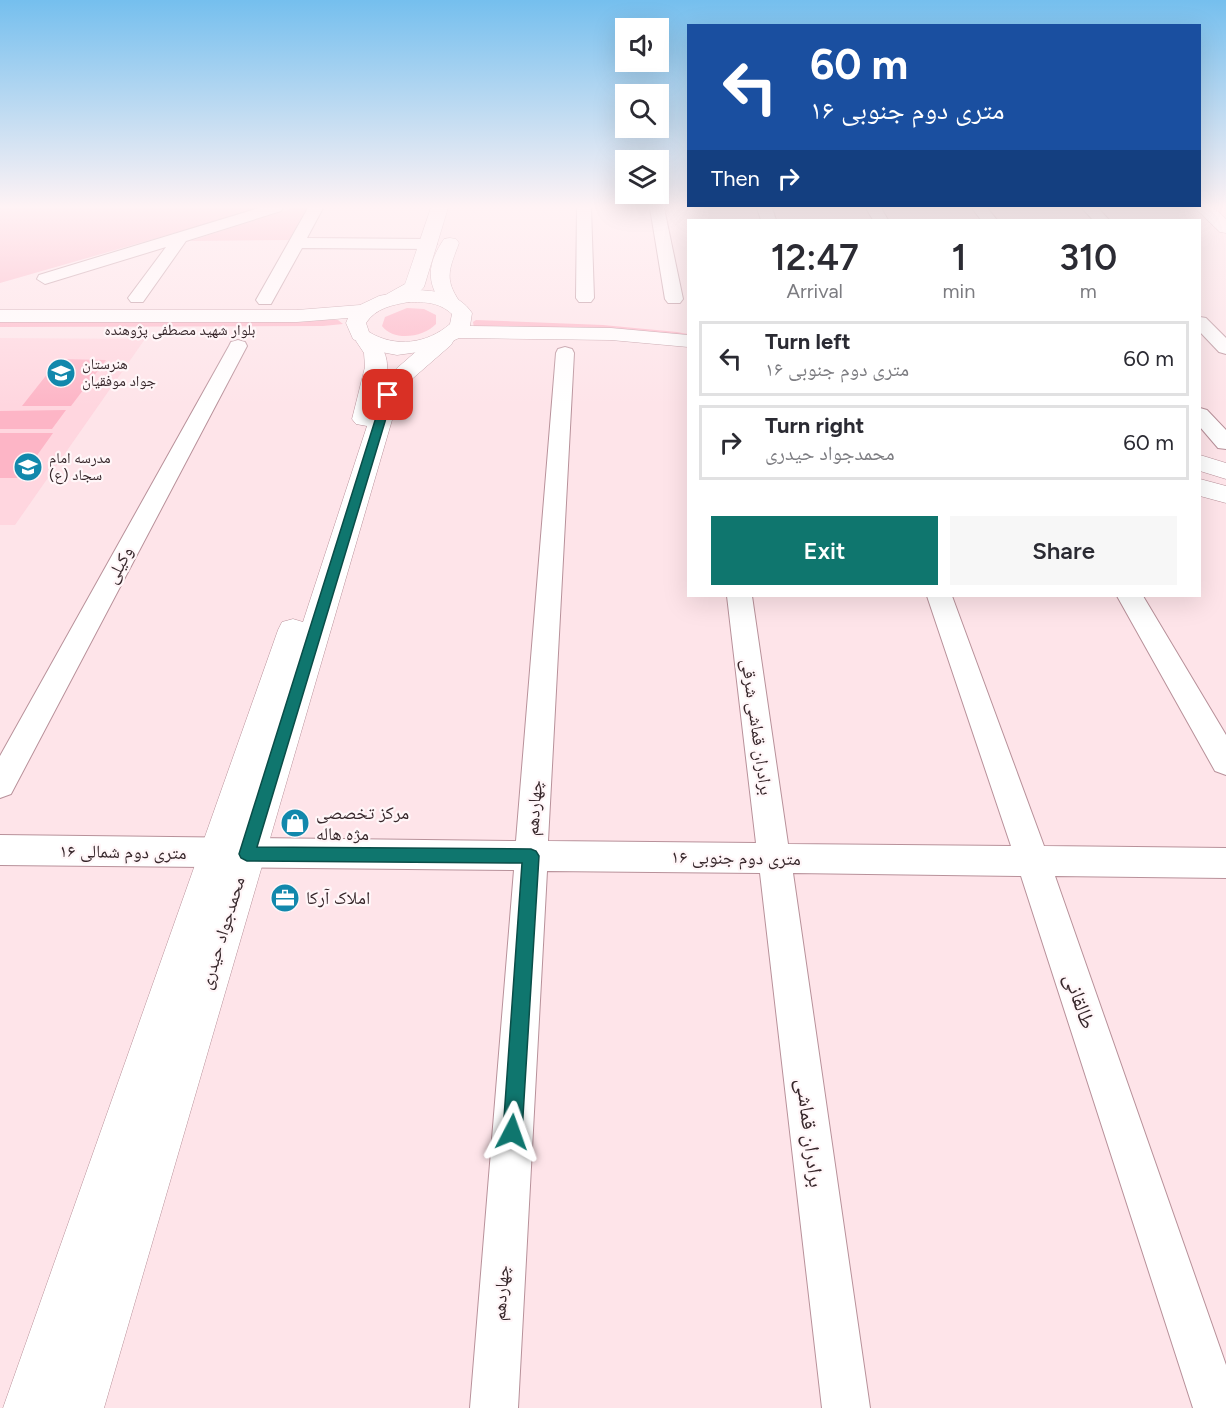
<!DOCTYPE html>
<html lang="en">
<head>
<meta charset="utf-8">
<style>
	body { margin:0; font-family:Figtree,"Noto Naskh Arabic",sans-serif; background:#f7f7f7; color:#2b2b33; height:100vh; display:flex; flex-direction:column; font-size:22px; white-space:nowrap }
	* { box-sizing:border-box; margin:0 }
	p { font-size:20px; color:#7c7c81 }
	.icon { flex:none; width:33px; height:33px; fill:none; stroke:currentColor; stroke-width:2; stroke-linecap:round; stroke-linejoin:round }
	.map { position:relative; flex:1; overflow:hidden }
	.drawer { position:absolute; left:687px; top:219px; width:514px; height:378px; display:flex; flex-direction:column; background:#fff; border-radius:0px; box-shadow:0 6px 24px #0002 }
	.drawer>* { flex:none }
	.hud { position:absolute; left:687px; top:24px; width:514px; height:183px; border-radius:0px; box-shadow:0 6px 24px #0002; background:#1a4fa0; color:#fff; overflow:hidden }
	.fabs { position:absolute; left:615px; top:18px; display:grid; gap:12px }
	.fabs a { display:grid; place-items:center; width:54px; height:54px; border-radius:0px; background:#fff; box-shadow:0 6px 24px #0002; font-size:30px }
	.pin { position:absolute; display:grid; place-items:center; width:51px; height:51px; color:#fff; margin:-26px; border-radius:12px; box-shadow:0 3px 9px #0006 }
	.me { position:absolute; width:66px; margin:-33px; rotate:4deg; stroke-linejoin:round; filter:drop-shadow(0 0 4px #0008) }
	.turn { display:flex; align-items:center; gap:21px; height:126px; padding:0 24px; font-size:27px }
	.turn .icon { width:78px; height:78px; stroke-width:2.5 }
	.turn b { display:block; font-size:42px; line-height:51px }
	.then { display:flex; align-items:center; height:57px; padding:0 24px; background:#0003; gap:12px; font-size:22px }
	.eta { display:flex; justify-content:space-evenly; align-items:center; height:102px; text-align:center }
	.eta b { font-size:36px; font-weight:600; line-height:42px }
	.action { display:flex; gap:12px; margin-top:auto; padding:12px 24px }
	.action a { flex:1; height:69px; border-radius:0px; background:#0f766e; color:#fff; font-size:24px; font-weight:600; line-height:69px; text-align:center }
	.action a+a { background:#f7f7f7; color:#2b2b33 }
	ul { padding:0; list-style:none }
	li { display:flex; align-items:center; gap:18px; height:75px; margin:0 12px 9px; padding:0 12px; border:3px solid #e1e1e2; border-radius:0px }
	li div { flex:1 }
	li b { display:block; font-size:22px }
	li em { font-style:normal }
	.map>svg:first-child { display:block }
	.built { fill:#ffd6df }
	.green { fill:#fdb5c6 }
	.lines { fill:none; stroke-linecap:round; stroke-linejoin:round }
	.minor-casing { stroke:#b8919a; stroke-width:2 }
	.tertiary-casing { stroke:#b8919a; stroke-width:1 }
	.secondary-casing { stroke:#b8919a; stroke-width:1 }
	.minor { fill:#fff; fill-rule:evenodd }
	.tertiary { fill:#fff; fill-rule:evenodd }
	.secondary { fill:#fff; fill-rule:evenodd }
	.route { fill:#0f766e; stroke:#0a4d48; stroke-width:1.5 }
	.labels { text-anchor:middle; stroke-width:4.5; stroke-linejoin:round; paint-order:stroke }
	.far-street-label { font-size:15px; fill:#36262a; stroke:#fff6f8 }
	.far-poi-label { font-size:15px; fill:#36262a; stroke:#fff6f8; text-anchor:start }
	.street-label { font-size:18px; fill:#36262a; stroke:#fff6f8 }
	.poi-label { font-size:18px; fill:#36262a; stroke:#fff6f8; text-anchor:start }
	.near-street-label { font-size:21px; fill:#36262a; stroke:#fff6f8 }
</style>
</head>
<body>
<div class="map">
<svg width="1226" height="1408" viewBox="0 0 1226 1408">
	<rect width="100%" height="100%" fill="#fee4e9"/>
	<!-- built -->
	<path class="built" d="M0,338L145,339L15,525H0Z"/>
	<!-- green -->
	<path class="green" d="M0,208H262L0,283Z
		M293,208H307L289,240L190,241Z
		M407,308L424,309L436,315V324C424,337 394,342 382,326L385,317Z
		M323,319L338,320L343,324L323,326L0,327V320Z
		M476,320L603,325L677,332L688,334V336L568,328H474L473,322Z
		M59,359L106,360L71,406H22Z
		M66,410L52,429H0V411Z
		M0,433H53L21,478H0Z"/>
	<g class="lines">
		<!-- minor casing -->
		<g class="minor-casing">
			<path id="minor" d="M259,208H283L281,211L186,241L143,302H131L128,298L166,247L45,284L37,279L39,275Z
				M308,208H323L307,238L429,239L437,244L429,249L302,248L271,304H259L256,300Z
				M577,208H591L594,298L591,302H579L576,298Z
				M650,208H664L683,299L680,303H668L665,299Z
				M757,208H772L776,220H761Z
				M866,208H881L888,220H873Z
				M972,208H987L997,220H981Z
				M1082,208H1098L1109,220H1093Z
				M1200,317L1206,318L1226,338V354L1219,352L1200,332Z
				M238,340L245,342L247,346L11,794L0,798V756L229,346L231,342Z
				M565,347L572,349L574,353L548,841L756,843L727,596H752L788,844L1011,846L927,596H952L1044,846L1226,848V878L1055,876L1226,1365V1408H1193L1021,876L793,873L870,1408H822L760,873L547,871L518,1408H470L514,870L0,865V835L516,841L556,353L558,349Z
				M1200,408L1207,410L1226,430V449L1218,448L1200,427Z
				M1117,596H1143L1226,735V775L1215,771Z"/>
		</g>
		<!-- tertiary casing -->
		<g class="tertiary-casing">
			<path id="tertiary" d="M431,208H448L424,287C416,297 399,305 387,302L384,298L387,294L405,284Z
				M450,238L456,239L459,243C450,268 443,278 460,302L457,306H443C426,282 427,264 444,239Z
				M443,334L451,335L454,340L451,345L412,379L399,396L104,1408H3L278,630L282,622L293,619L303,622L367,426L356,424L352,419L365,367L364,353L356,341L359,336L367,335L375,336C387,354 389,361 386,383L396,369L435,335Z"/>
		</g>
		<!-- secondary casing -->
		<g class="secondary-casing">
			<path id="secondary" d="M1195,208H1214L1226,219V233L1220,232Z
				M409,290C433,290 458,292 472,313L470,326L611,328L688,335V347L611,340L459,338L433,350L397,355L376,351L353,339L346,323L348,318L297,322H0V310H297L360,305L379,296ZM409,302C425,302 439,302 452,314L450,324C427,344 395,348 369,332L366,323C376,308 392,305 409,302Z
				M1200,455L1226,463V479L1200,471Z
				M1200,479L1226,486V503L1200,496Z"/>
		</g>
		<!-- minor -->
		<use href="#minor" class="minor"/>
		<!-- tertiary -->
		<use href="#tertiary" class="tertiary"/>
		<!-- secondary -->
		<use href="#secondary" class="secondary"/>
	</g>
	<!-- sky -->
	<linearGradient id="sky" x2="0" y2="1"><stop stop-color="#75bfee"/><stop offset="0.51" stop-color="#fff3f5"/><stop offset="1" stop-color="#fff3f5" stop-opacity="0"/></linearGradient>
	<rect width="1226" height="406" fill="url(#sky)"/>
	<!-- route -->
	<path class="route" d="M388,392L393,395L257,847L531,849L536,851L539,856L522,1132L519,1139L512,1142L505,1139L503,1132L522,863L247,861L241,858L239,854L383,395Z"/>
	<!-- icons -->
	<defs>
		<g id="school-disc" transform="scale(1.5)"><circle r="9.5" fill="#1288ac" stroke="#fff6f8"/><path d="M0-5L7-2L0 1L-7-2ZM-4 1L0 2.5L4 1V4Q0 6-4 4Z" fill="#fff"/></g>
		<g id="shop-disc" transform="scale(1.5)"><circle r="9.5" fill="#1288ac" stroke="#fff6f8"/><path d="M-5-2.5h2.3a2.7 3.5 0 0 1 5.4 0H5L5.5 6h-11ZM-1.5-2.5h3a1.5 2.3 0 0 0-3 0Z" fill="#fff"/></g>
		<g id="office-disc" transform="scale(1.5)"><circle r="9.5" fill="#1288ac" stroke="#fff6f8"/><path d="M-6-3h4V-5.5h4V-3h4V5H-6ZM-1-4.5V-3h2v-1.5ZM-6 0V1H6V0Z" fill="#fff"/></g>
	</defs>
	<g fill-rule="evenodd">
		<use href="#school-disc" x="61" y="373"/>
		<use href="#school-disc" x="28" y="467"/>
		<use href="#shop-disc" x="295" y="823"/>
		<use href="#office-disc" x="285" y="898"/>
	</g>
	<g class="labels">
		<!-- far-street labels -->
		<g class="far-street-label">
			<text x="180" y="335">بلوار شهید مصطفی پژوهنده</text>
		</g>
		<!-- far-poi labels -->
		<g class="far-poi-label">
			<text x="82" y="369">هنرستان<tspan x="82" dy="17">جواد موفقیان</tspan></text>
			<text x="49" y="463">مدرسه امام<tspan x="49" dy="17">سجاد (ع)</tspan></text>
		</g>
		<!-- street labels -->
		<g class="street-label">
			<text transform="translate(119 565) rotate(-62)" y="6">وکیلی</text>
			<text transform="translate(757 727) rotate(82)" y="6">برادران قماشی شرقی</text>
			<text transform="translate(534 808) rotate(-86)" y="6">چهاردهم</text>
			<text transform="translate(123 852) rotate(1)" y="6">۱۶ متری دوم شمالی</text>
			<text transform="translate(736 858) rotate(1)" y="6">۱۶ متری دوم جنوبی</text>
			<text transform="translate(222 933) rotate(-73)" y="6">محمدجواد حیدری</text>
			<text transform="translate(501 1293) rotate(-86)" y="6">چهاردهم</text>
		</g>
		<!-- poi labels -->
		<g class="poi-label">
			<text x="316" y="819">مرکز تخصصی<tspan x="316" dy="21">مژه هاله</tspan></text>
			<text x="306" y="904">املاک آرکا</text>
		</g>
		<!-- near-street labels -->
		<g class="near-street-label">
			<text transform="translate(1080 1001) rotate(71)" y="7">طالقانی</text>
			<text transform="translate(810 1133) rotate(83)" y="7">برادران قماشی</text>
		</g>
	</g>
</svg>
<div class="fabs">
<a><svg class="icon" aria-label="sound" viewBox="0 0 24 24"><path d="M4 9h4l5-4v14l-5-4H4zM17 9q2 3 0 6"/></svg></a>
<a><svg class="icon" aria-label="search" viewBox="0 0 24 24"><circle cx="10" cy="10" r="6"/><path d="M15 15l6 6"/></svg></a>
<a><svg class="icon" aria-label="layers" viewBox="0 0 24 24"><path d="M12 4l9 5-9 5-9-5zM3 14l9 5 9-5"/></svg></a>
</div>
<div class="pin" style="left:388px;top:395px;background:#d93025"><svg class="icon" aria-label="arrive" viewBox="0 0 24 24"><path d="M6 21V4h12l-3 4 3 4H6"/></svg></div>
<svg class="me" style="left:512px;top:1132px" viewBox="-20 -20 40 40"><path d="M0-17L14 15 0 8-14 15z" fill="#0f766e" stroke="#fff" stroke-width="4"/></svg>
<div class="hud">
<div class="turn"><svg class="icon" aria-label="left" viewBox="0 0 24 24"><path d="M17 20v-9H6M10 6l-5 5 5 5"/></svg><div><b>60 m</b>۱۶ متری دوم جنوبی</div></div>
<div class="then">Then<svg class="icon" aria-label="right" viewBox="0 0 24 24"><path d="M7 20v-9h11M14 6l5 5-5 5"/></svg></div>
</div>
<section class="drawer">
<div class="eta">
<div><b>12:47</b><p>Arrival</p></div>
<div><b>1</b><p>min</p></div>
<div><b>310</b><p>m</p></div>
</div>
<ul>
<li><svg class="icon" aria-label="left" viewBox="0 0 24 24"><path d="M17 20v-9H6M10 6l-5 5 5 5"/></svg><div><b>Turn left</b><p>۱۶ متری دوم جنوبی</p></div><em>60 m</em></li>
<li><svg class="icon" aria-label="right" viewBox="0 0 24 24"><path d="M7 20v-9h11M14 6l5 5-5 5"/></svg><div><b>Turn right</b><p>محمدجواد حیدری</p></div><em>60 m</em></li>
</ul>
<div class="action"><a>Exit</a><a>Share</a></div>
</section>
</div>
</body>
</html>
